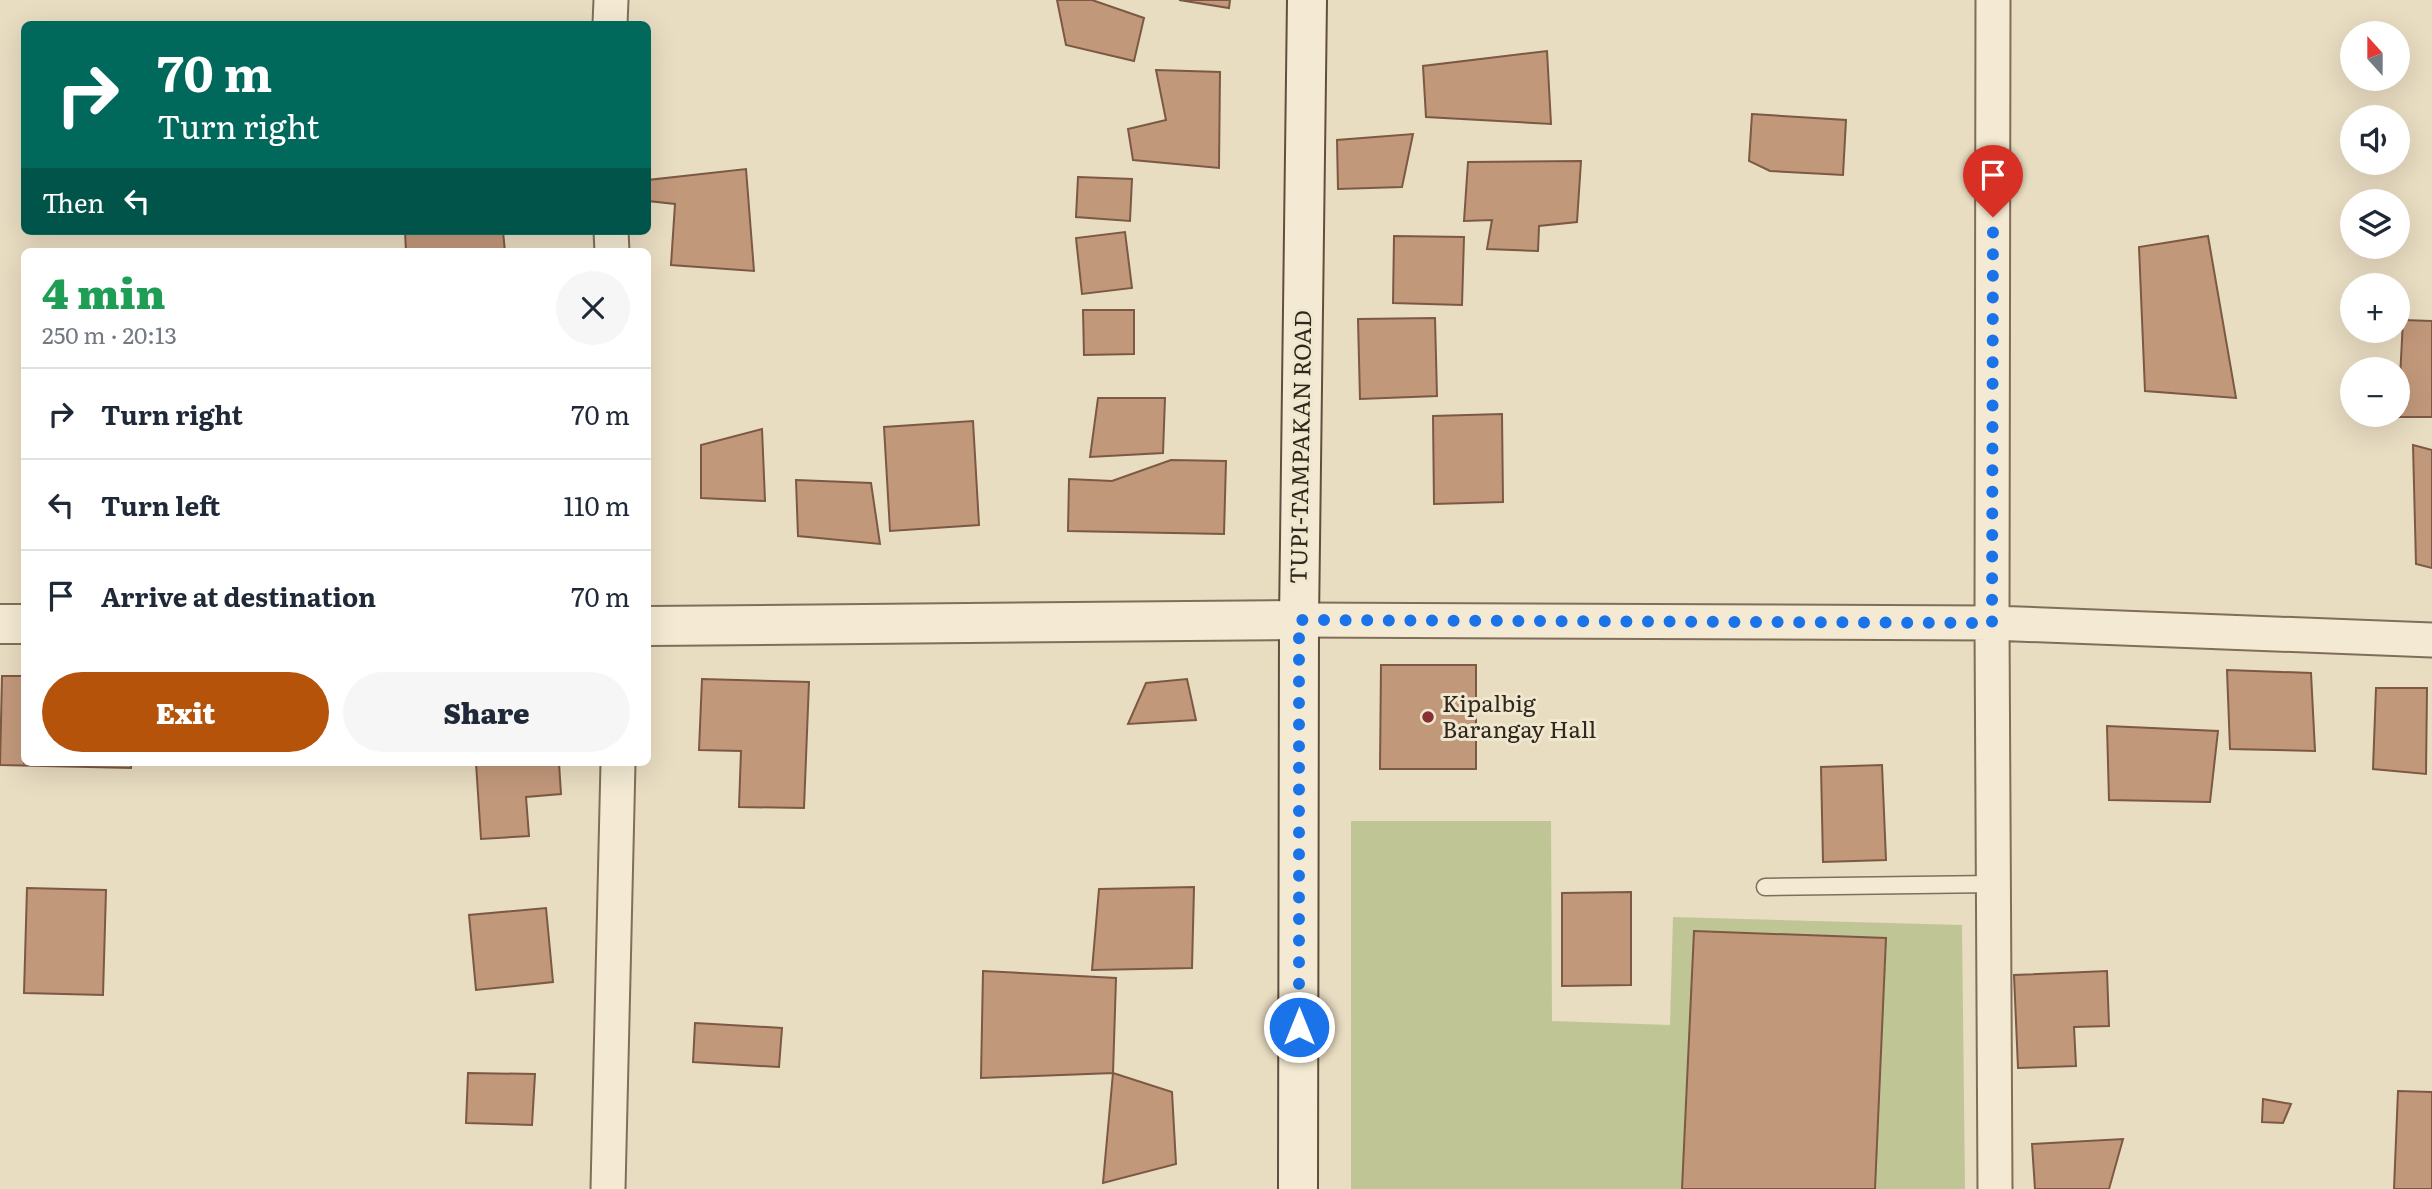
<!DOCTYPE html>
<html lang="en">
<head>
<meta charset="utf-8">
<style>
	body { margin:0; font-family:Literata,serif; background:#f6f6f7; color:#1f2937; height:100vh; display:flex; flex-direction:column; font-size:26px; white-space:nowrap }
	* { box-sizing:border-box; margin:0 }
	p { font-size:23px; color:#747a83 }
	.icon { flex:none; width:38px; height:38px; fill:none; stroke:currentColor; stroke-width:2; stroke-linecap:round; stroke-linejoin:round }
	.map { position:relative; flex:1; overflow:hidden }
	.drawer { position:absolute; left:21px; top:248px; width:630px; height:518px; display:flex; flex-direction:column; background:#fff; border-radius:10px; box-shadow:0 7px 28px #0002 }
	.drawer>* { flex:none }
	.top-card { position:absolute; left:21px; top:21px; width:630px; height:214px; border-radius:10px; box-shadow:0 7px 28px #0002; background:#00695c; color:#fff; overflow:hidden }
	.needle { width:46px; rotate:339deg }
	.buttons { position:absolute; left:2340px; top:21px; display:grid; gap:14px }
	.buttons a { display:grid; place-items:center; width:70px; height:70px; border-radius:50%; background:#fff; box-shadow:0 7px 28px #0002; font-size:35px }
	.pin { position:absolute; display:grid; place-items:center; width:60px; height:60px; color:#fff; margin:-72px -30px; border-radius:50% 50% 50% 0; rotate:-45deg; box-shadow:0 0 7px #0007 }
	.pin .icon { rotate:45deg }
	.me { position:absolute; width:77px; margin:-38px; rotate:0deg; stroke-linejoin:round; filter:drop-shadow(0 0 5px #0008) }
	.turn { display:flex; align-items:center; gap:24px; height:147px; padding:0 21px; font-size:32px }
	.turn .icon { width:91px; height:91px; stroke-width:2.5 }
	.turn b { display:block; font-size:49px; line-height:60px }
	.then { display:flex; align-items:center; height:66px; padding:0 21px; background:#0003; gap:14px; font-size:26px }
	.round { display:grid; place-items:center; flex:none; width:74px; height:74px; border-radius:37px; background:#f6f6f7 }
	.head { display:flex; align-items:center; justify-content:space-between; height:119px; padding:0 21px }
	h1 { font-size:42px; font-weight:800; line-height:52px; color:#1e9e55 }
	.cta { display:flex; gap:14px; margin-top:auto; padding:14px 21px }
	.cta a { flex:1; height:80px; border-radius:42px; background:#b45309; color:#fff; font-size:28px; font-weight:800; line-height:80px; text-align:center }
	.cta a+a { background:#f6f6f7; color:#1f2937 }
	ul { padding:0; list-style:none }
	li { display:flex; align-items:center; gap:21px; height:91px; padding:0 21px; border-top:2px solid #e0e1e3 }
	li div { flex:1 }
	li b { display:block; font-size:26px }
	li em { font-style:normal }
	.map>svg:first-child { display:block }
	.green { fill:#c0c596 }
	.building { fill:#c2987b; stroke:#7c5943; stroke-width:2 }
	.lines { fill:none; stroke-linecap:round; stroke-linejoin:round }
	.service-casing { stroke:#7f6e5a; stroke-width:19 }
	.minor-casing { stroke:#7f6e5a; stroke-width:37 }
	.tertiary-casing { stroke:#7f6e5a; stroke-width:42 }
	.secondary-casing { stroke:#614f3e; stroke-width:42 }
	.service { stroke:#f4ead3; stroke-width:16 }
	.minor { stroke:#f4ead3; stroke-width:33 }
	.tertiary { stroke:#f4ead3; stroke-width:38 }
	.secondary { stroke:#f4ead3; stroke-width:38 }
	.route { stroke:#1a73e8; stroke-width:12; stroke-dasharray:0 21.6 }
	.poi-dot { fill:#883133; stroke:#f0e7cf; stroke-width:2.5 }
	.labels { text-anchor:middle; stroke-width:6; stroke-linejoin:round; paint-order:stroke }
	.street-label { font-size:23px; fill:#31261d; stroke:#f0e7cf }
	.poi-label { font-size:23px; fill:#31261d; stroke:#f0e7cf; text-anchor:start }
</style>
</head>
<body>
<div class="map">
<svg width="2432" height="1189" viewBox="0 0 2432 1189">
	<rect width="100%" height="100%" fill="#e8dcc1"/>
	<!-- green -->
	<path class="green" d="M1351,821H1551L1552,1021L1670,1025L1673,917L1962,925L1965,1189H1351Z"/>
	<!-- building -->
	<path class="building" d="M1057,0H1092L1144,18L1134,61L1066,45Z
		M1179,0H1230L1229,8Z
		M1547,51L1551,124L1426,117L1423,66Z
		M1156,70L1220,72L1219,168L1133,160L1128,129L1166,120Z
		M1752,114L1846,120L1843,175L1770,171L1749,161Z
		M1413,134L1402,187L1338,189L1337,140Z
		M1581,161L1577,222L1539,226L1538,251L1487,249L1492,220L1464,221L1468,162Z
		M746,169L754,271L671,265L675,204L648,201V180Z
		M1078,177L1132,179L1130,221L1076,217Z
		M405,231H503L505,252H406Z
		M1125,232L1132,288L1082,294L1076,238Z
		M1394,236L1464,237L1462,305L1393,303Z
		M2208,236L2236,398L2145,391L2139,247Z
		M1083,310H1134V354L1084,355Z
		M1435,318L1437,396L1360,399L1358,319Z
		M2403,320L2432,321V417H2398Z
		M1098,398H1165L1163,453L1090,457Z
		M1502,414L1503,502L1434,504L1433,416Z
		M973,421L979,525L890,531L884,427Z
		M762,429L765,501L701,498V445Z
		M2413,445L2432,450V568L2416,564Z
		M1171,460L1226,461L1224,534L1068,531L1069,479L1112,481Z
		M796,480L871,483L880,544L798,536Z
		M1381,665H1476V769H1380Z
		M2227,670L2311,673L2315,751L2230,749Z
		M2,676H24V763H131V768L0,765Z
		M702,679L809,682L804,808L739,807L741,751L699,750Z
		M1187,679L1196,720L1128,724L1146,683Z
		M2376,688H2427L2426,774L2373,769Z
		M2107,726L2218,731L2210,802L2109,800Z
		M147,763H221L147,765Z
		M476,763H559L561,794L526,797L529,836L481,839Z
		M1882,765L1886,860L1823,862L1821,767Z
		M1194,887L1192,968L1092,970L1099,889Z
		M27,888L106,890L103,995L24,993Z
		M1631,892V985L1562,986V893Z
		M546,908L553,982L476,990L469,915Z
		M1694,931L1886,938L1875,1189H1682Z
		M983,971L1116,978L1113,1073L981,1078Z
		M2107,971L2109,1026L2074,1027L2076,1066L2018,1068L2014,975Z
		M695,1023L782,1028L779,1067L693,1062Z
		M468,1073L535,1074L532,1125L466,1123Z
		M1113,1073L1172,1092L1176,1164L1103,1183Z
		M2398,1091L2432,1092V1189H2394Z
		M2263,1099L2291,1104L2283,1123L2262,1122Z
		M2123,1139L2109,1189H2035L2032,1144Z"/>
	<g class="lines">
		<!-- service casing -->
		<g class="service-casing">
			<path id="service" d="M1765,887L1994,884"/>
		</g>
		<!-- minor casing -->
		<g class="minor-casing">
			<path id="minor" d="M1993,0L1992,623L1995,1189
				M610,24L611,0
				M611,231L612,252
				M1299,620L1992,623L2432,640
				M608,1189L618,763"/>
		</g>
		<!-- tertiary casing -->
		<g class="tertiary-casing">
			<path id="tertiary" d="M0,624H24
				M648,626L1299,620"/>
		</g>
		<!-- secondary casing -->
		<g class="secondary-casing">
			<path id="secondary" d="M1298,1189L1299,620L1307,0"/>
		</g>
		<!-- service -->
		<use href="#service" class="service"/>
		<!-- minor -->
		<use href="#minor" class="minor"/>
		<!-- tertiary -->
		<use href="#tertiary" class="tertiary"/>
		<!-- secondary -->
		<use href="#secondary" class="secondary"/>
	</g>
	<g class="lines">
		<!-- route -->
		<path class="route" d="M1299,1027V620L1992,623L1993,217"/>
	</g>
	<!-- markers -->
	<circle class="poi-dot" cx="1428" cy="717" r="7"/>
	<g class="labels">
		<!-- street labels -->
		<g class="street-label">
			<text transform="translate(1301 447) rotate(-89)" y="8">TUPI-TAMPAKAN ROAD</text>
		</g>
		<!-- poi labels -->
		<g class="poi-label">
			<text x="1442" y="712">Kipalbig<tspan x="1442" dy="26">Barangay Hall</tspan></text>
		</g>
	</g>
</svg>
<div class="buttons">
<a><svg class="needle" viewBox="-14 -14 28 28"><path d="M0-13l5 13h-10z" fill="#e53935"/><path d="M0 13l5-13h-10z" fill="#747a83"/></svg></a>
<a><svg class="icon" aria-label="sound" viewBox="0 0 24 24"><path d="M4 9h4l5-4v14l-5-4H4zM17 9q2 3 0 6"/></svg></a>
<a><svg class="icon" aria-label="layers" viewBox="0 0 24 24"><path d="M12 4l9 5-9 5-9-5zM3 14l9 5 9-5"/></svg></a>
<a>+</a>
<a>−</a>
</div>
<div class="pin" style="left:1993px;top:217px;background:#d93025"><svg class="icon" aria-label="arrive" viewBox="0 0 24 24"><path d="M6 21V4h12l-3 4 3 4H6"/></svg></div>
<svg class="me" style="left:1299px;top:1027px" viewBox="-20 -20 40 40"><circle r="17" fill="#1a73e8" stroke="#fff" stroke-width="3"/><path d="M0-11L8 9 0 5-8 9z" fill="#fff"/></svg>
<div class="top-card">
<div class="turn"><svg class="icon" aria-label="right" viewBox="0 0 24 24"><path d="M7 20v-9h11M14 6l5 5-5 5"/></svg><div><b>70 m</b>Turn right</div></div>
<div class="then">Then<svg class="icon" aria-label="left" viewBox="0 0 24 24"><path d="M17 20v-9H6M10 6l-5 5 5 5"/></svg></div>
</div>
<section class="drawer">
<div class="head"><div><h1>4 min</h1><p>250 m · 20:13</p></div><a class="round"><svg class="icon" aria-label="close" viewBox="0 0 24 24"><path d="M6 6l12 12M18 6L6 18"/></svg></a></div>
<ul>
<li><svg class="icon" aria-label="right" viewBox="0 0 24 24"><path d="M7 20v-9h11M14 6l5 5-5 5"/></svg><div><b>Turn right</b></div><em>70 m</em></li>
<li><svg class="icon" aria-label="left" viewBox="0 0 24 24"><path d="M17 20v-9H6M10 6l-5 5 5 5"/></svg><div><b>Turn left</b></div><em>110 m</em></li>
<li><svg class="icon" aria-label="arrive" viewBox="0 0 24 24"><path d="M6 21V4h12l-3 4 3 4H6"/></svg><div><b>Arrive at destination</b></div><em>70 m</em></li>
</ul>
<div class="cta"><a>Exit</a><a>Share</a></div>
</section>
</div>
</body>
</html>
